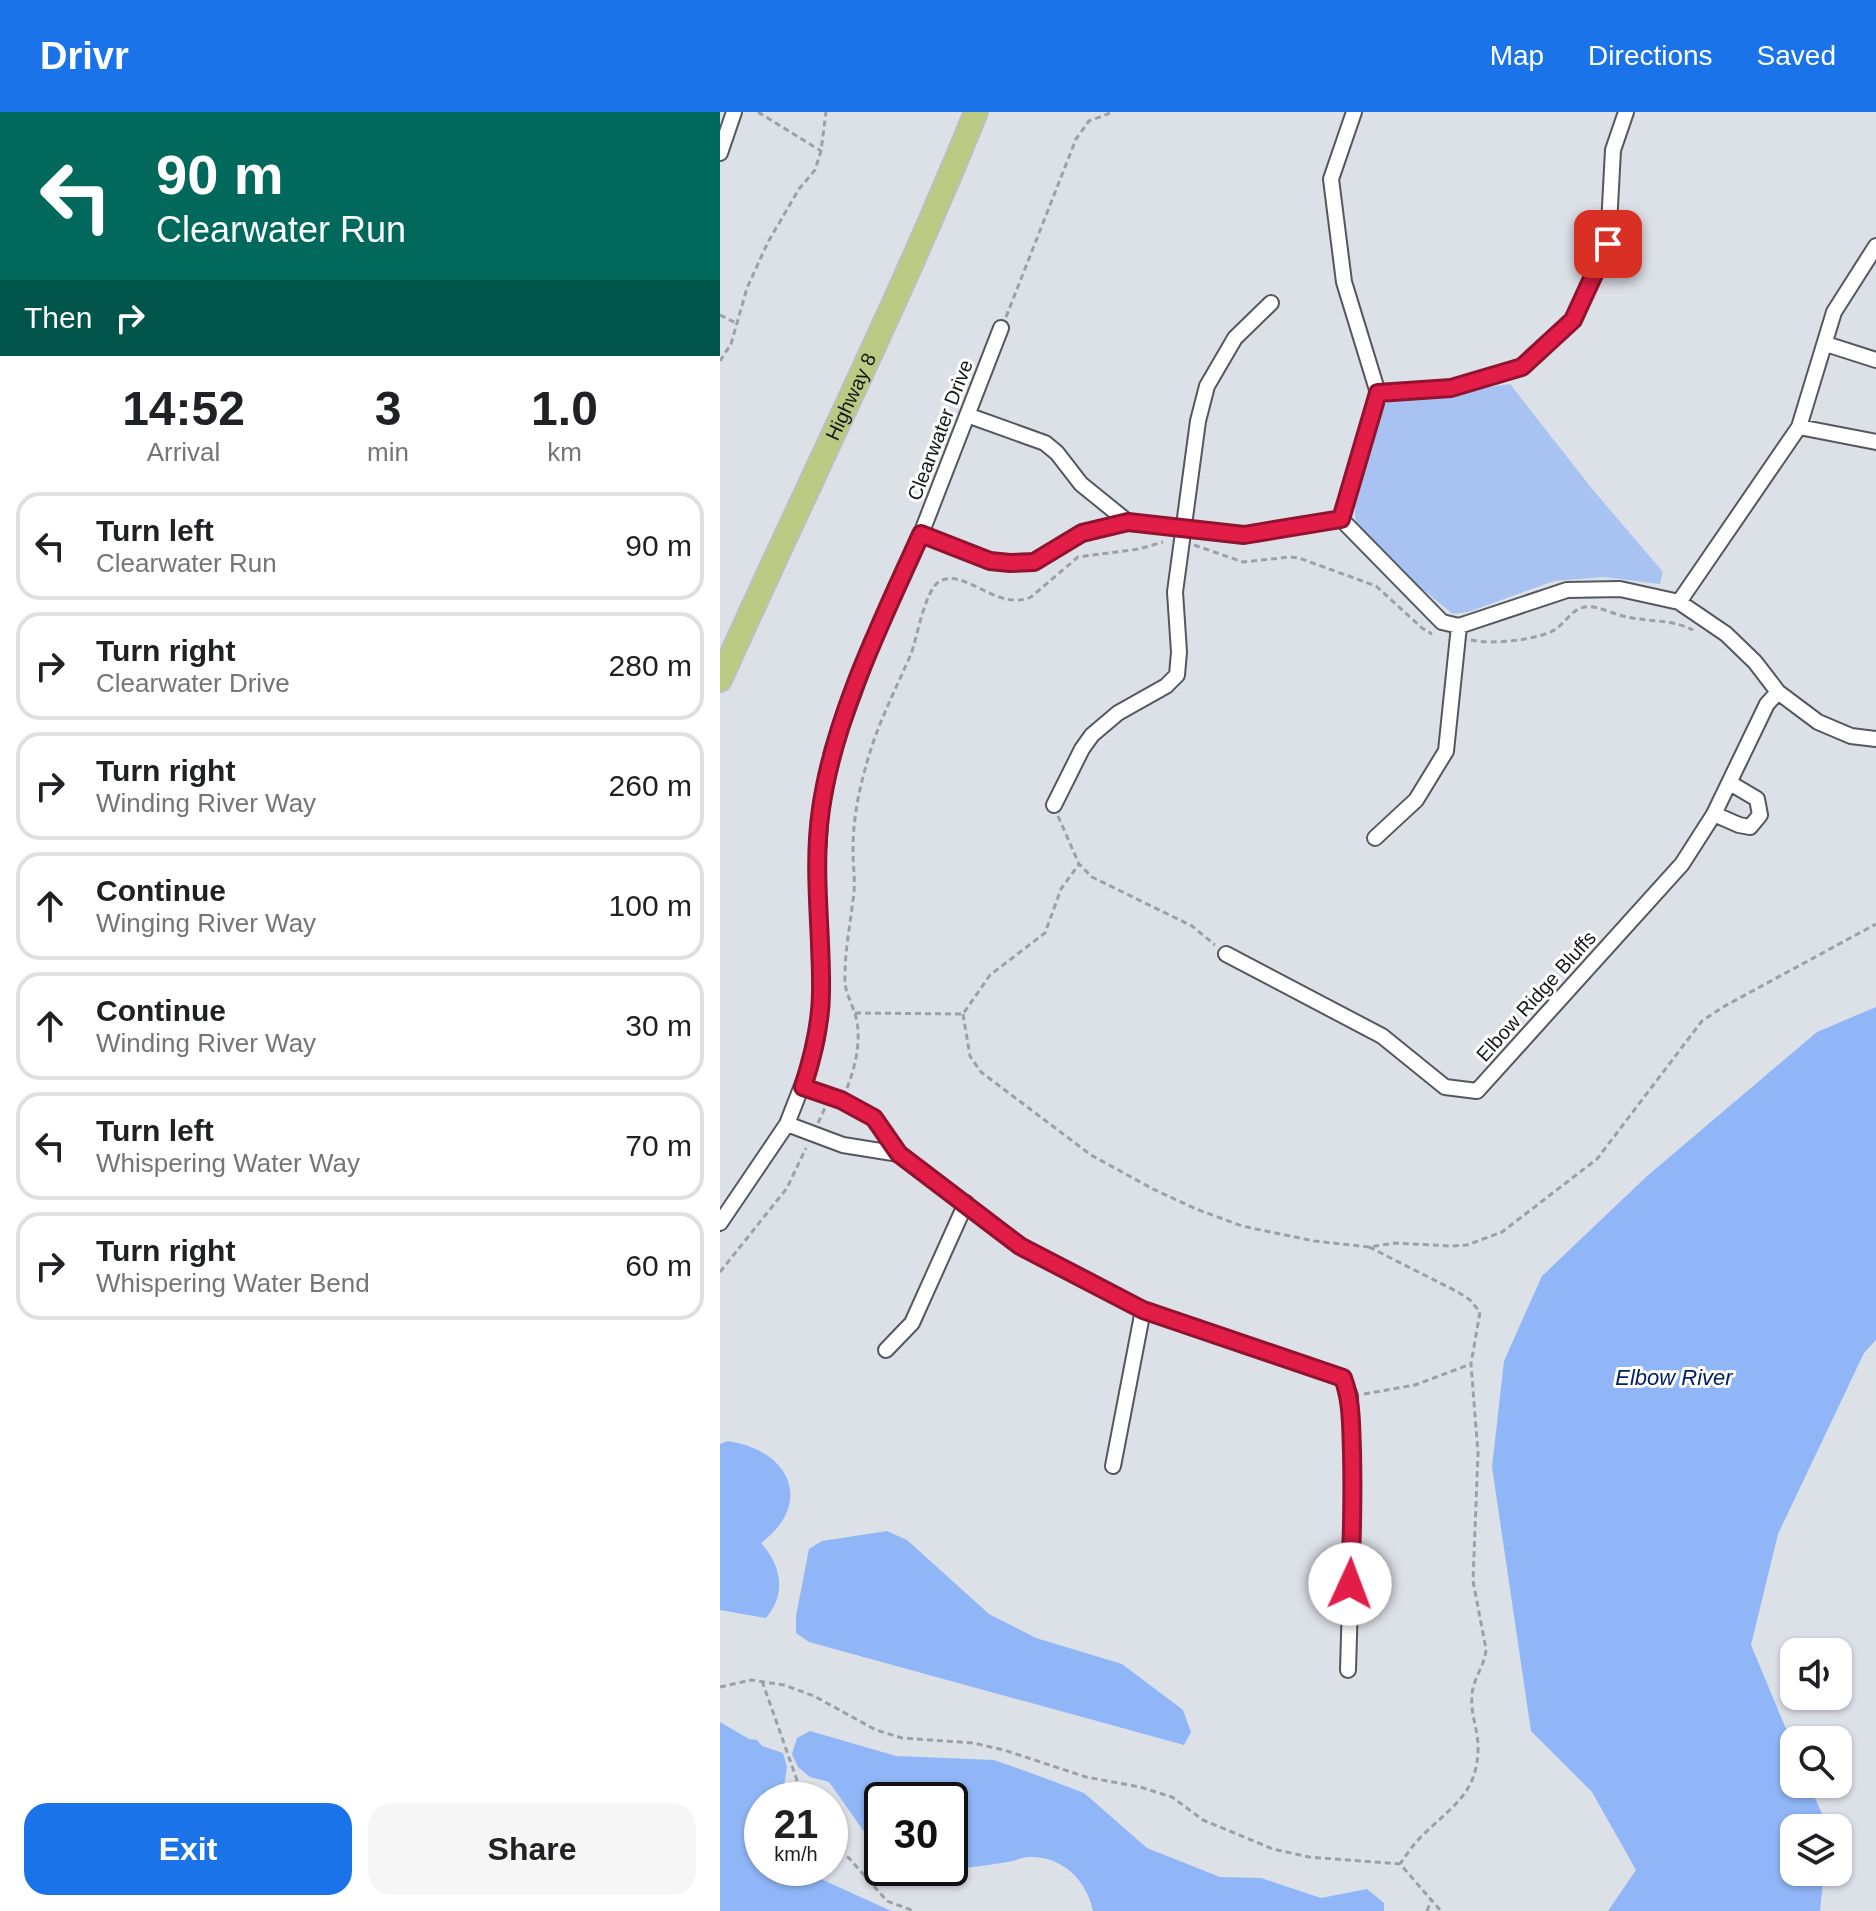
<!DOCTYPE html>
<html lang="en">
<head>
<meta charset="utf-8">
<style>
	body { margin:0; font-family:Helvetica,sans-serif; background:#f6f6f6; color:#202124; height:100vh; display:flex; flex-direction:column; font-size:30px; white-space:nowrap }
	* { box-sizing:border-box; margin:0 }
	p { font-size:26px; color:#757577 }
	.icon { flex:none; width:44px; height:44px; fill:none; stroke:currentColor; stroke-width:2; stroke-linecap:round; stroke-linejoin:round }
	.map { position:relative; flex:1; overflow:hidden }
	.drawer { display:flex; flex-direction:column; background:#fff; width:720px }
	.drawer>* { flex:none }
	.guide { background:#00695c; color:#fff; overflow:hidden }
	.tools { position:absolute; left:1060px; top:1526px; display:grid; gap:16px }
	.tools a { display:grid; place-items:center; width:72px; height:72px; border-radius:16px; background:#fff; box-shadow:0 2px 6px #0004; font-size:40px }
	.speed { position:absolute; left:24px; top:1670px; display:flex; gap:16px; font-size:40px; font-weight:700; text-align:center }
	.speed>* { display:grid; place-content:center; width:104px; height:104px; border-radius:50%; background:#fff; box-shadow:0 2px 6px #0004; line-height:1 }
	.speed small { font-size:20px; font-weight:400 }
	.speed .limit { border:4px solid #111; border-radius:12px; background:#fff; color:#111 }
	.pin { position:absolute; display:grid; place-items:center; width:68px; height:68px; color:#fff; margin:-34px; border-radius:16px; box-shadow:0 4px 12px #0006 }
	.me { position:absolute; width:88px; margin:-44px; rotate:2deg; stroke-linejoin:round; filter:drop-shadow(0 0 6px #0008) }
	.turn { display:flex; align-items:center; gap:28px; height:168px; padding:0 24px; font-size:36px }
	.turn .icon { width:104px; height:104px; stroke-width:2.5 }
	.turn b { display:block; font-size:56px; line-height:68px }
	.then { display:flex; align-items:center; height:76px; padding:0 24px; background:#0003; gap:16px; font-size:30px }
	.eta { display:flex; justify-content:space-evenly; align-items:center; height:136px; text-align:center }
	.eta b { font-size:48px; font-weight:700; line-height:56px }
	.primary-button { display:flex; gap:16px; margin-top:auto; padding:16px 24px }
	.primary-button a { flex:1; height:92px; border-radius:24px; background:#1a73e8; color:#fff; font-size:32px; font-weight:700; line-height:92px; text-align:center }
	.primary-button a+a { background:#f6f6f6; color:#202124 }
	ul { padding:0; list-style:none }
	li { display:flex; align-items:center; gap:24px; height:108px; margin:0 16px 12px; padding:0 8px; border:4px solid #e0e0e0; border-radius:24px }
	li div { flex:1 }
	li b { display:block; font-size:30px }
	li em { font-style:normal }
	header { display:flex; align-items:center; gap:48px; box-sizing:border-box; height:112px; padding:0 40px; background:#1a73e8; color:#fff }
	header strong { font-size:38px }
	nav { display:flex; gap:44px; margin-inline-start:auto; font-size:28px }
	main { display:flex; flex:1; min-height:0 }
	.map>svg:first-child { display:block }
	.green { fill:#a8c3f1 }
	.water { fill:#90b6f7 }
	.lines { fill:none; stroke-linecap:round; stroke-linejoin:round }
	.minor-casing { stroke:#54585e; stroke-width:18 }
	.primary-casing { stroke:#bebebf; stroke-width:26 }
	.path { stroke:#9da0a6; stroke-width:3; stroke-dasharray:6 4; stroke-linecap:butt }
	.minor { stroke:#fff; stroke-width:14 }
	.primary { stroke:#bcc982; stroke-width:22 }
	.route-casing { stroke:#92132f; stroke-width:20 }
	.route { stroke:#e11d48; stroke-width:14 }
	.labels { text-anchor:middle; stroke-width:6; stroke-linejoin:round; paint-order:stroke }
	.street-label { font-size:20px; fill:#17181b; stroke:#fff }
	.water-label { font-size:22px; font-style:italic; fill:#002166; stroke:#fff }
</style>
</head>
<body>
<header>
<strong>Drivr</strong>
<nav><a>Map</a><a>Directions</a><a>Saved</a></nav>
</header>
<main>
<section class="drawer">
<div class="guide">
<div class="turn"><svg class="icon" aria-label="left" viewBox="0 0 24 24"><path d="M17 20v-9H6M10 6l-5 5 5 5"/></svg><div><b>90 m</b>Clearwater Run</div></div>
<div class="then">Then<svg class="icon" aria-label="right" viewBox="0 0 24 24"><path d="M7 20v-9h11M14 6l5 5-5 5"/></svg></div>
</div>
<div class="eta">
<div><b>14:52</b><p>Arrival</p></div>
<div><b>3</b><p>min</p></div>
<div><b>1.0</b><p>km</p></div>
</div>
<ul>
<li><svg class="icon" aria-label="left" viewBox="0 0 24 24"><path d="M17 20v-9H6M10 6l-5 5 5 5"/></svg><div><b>Turn left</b><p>Clearwater Run</p></div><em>90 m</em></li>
<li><svg class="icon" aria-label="right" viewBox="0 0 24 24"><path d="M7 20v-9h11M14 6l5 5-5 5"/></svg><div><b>Turn right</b><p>Clearwater Drive</p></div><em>280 m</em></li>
<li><svg class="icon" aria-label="right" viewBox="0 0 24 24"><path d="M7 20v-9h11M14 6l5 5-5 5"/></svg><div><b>Turn right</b><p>Winding River Way</p></div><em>260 m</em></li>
<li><svg class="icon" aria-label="ahead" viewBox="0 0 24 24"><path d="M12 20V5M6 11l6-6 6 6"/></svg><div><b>Continue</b><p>Winging River Way</p></div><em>100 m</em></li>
<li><svg class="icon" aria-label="ahead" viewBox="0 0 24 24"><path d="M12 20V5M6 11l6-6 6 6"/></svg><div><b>Continue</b><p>Winding River Way</p></div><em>30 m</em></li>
<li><svg class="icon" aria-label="left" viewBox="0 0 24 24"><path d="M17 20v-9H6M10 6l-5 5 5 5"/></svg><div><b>Turn left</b><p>Whispering Water Way</p></div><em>70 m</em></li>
<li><svg class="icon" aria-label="right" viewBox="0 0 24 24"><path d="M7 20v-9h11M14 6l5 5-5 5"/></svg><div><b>Turn right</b><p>Whispering Water Bend</p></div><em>60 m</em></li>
</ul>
<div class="primary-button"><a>Exit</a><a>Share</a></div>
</section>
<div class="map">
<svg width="1156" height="1799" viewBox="0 0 1156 1799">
	<rect width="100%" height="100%" fill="#dce0e7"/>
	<!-- green -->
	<path class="green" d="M790,272L873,378L943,460L940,472L884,465L834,469L748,500L733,502C715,487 643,430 637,413C627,383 653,323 664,293L672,288Z"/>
	<!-- water -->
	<path class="water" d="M1156,895V1228L1144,1241L1058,1422L1031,1533L1074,1636V1672H1089L1108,1716H1074V1760H1104L1100,1799H888L916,1758L872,1680L811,1619L772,1355L784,1249L822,1164L926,1065L1097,920Z
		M8,1329C69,1338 95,1390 41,1431C61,1453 67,1481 46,1506L0,1498V1332Z
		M167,1419L187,1428L269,1502L316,1526L402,1552L463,1598L471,1620L464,1633L89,1530L76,1521V1504L89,1437L102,1429Z
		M0,1610L29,1627L37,1628L42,1634L63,1641L67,1655L62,1688H42V1756H86L101,1767L171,1799H0Z
		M90,1619L176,1644L274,1648L330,1668L364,1681L427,1736L500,1765L541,1766L601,1786L647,1777L664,1791V1799H373C367,1770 345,1746 313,1745C305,1744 296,1749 288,1750C261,1754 234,1758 207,1759L195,1772L187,1774L179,1770L169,1756H230V1688H162V1745L109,1670L90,1665L78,1655L72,1642L77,1626Z"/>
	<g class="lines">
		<!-- minor casing -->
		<g class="minor-casing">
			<path id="minor" d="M0,41L14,0
				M1106,232L1156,248
				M658,281L731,276L802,255L853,208L888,132L893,38L906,0
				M247,303L325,331L337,341L361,372L408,410
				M1079,315L1156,330
				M621,407L722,510L739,514L847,478L900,477L959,490L1006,522L1035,550L1058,580L1098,610L1131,624L1156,627
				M621,407L658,281L624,170L611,67L634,0
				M201,422L270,449L290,451L314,450L362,421L408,410L524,423L621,407
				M959,490L1079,315L1114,200L1156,134
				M334,693L362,637L372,623L398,601L446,574L457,563L459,540L455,480L478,309L487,274L515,226L551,191
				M994,702L1019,713L1030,715L1040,703L1037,687L1010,671
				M655,726L696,688L726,639L739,514
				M506,842L662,924L725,975L757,979L962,752L994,702L1047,592L1058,580
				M83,975L121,988L154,1006L179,1042L300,1134L423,1198L623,1266L630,1284L633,1387L628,1558
				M67,1012L123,1033L179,1042
				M0,1111L67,1012L90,953L97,926L101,881L97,753L101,698L112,640L152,531L201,422L281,216
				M166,1238L192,1211L246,1091
				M393,1354L423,1198"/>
		</g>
		<!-- primary casing -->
		<g class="primary-casing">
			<g id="primary">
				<path id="s1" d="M0,568C85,378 178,193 256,0"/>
			</g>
		</g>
		<!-- path -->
		<path class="path" d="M38,0L101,39
			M0,203L16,211
			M286,205L356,27L369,9L390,1
			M0,249L11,232L27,176L48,130L79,77L95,58L101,39L106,0
			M474,433L523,450L570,445L579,446L656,474L702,516L712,522
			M751,528C770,533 819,528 836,517C846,510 852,497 865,495C878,493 894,503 907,505C930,510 951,507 973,518
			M338,704L359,752L372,765L472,814L495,833
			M135,901L243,902L270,863L325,821L341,777L359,752
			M243,902L250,944L261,960L371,1043L433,1077L476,1097L522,1114L594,1129L649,1135L675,1131L731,1134L747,1133L782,1120L877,1047L982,909L1003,895L1156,812
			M127,976C136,953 143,923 134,899C130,887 124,878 125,864C125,836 131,808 134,780C135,766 133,752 133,738C133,710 138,681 146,654C156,615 175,579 191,542C197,526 205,477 220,469C246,456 277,500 311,485L358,445L419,437L443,430
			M98,1011L105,996
			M649,1135L738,1180L750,1188L760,1200L751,1252L758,1341L753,1469L766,1537C765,1554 753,1566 752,1583C750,1602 759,1620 758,1638C757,1682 731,1695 703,1723C694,1731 687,1742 680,1752
			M0,1160L67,1076L86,1036
			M644,1282L695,1273L751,1252
			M42,1569L84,1688
			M0,1575L31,1568L64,1573L94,1584L156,1618L182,1626L253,1631L284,1638L366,1665L420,1675L452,1685L483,1708L553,1737L589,1745L680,1752L721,1799
			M110,1734L129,1746L167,1789L194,1799
			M707,1799L711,1789"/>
		<!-- minor -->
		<use href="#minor" class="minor"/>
		<!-- primary -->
		<use href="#primary" class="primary"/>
	</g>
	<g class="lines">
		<!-- route casing -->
		<g class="route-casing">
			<path id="route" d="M630,1472C632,1428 633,1384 632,1340C631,1314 632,1290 623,1266L423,1198L300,1134L179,1042L154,1006L121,988L83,975C93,944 101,913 101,880C102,819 92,757 101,697C114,604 163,507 201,422L270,449L290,451L314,450L362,421L408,410L524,423L621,407L658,281L731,276L802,255L853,208L888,132"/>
		</g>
		<!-- route -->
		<use href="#route" class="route"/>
	</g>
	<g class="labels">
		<!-- street labels -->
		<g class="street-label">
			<text dy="7" stroke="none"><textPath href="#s1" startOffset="312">Highway 8</textPath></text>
			<text transform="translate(220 318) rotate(-69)" y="7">Clearwater Drive</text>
			<text transform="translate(816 884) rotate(-48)" y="7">Elbow Ridge Bluffs</text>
		</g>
		<!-- water labels -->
		<g class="water-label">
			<text x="954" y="1273">Elbow River</text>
		</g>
	</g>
</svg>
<div class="tools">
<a><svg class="icon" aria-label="sound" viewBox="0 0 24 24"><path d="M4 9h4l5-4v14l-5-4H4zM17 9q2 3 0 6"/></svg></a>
<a><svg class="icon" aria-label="search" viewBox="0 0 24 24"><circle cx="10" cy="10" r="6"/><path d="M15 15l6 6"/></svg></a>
<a><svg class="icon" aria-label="layers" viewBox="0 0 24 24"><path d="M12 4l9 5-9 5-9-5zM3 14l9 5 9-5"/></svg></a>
</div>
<div class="speed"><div>21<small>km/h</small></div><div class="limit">30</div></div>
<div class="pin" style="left:888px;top:132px;background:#d93025"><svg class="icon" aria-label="arrive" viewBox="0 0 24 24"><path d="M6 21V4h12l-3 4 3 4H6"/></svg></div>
<svg class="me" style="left:630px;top:1472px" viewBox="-20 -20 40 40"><circle r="19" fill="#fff"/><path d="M0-13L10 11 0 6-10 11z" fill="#e11d48"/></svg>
</div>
</main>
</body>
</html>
